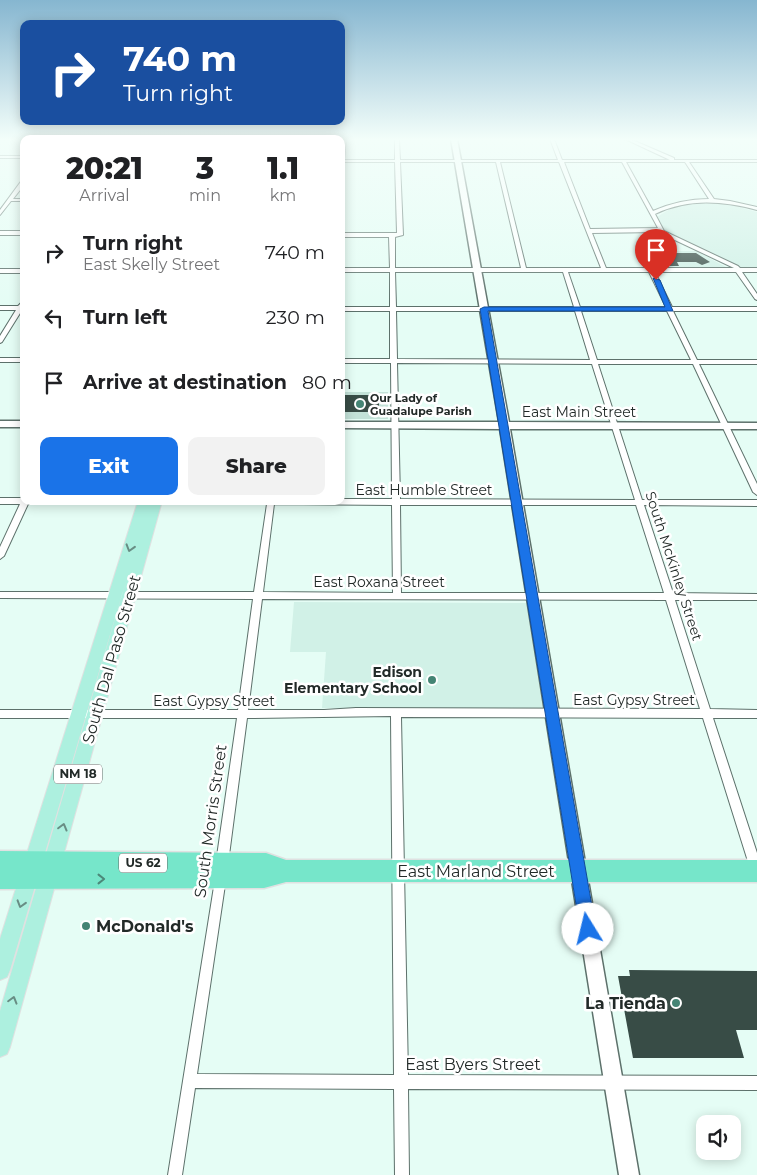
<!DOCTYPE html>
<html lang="en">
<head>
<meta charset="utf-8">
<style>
	body { margin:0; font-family:Montserrat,sans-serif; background:#f2f2f2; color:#202124; height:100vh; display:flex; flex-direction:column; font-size:19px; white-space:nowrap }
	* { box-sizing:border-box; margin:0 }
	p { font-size:16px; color:#757577 }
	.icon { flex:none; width:28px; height:28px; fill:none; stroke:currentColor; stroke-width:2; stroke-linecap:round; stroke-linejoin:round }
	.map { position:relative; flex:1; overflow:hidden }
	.sheet { position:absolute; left:20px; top:135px; width:325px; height:370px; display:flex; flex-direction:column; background:#fff; border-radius:10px; box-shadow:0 2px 12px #0003 }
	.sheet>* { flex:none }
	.guide { position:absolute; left:20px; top:20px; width:325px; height:105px; border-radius:10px; box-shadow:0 2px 12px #0003; background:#1a4fa0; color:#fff; overflow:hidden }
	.controls { position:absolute; left:696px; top:1115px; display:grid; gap:10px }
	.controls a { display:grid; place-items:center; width:45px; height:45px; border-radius:10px; background:#fff; box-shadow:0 2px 12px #0003; font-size:25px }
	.pin { position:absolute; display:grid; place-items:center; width:42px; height:42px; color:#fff; margin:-51px -21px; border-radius:50% 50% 50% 0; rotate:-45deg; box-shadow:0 0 5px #0007 }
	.pin .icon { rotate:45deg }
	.me { position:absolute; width:55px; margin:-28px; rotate:351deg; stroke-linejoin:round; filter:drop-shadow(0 0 4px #0008) }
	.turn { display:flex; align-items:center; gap:18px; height:105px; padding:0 20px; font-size:22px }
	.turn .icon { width:65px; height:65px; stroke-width:2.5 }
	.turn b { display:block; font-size:35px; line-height:42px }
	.eta { display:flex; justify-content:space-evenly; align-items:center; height:85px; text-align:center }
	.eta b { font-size:30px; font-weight:800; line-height:35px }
	.cta { display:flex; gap:10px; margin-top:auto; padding:10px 20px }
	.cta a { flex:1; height:58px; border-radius:10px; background:#1a73e8; color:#fff; font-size:20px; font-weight:800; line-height:58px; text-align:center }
	.cta a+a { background:#f2f2f2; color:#202124 }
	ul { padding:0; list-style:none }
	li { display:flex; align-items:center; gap:15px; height:65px; padding:0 20px }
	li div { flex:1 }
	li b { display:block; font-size:19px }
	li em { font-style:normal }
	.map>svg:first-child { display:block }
	.built { fill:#d1f1e7 }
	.green { fill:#c3e2d8 }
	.building { fill:#384c46 }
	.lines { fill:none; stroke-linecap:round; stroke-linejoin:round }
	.street-casing { stroke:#5d716b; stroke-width:2 }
	.secondary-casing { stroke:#5d716b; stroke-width:3 }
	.primary-casing { stroke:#e0e1e1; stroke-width:2 }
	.highway-casing { stroke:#e0e1e1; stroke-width:3 }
	.street { fill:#fff; fill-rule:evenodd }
	.secondary { fill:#fff; fill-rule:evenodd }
	.primary { fill:#adf0df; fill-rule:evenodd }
	.highway { fill:#76e6ca; fill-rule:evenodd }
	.oneway { stroke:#688d84 }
	.oneway2 { stroke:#4c8879 }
	.route { fill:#1a73e8; stroke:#114b97 }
	.poi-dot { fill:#448474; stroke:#fff; stroke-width:2 }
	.labels { text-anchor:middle; stroke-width:5; stroke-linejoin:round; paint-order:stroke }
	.far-poi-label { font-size:11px; font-weight:bold; fill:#222a28; stroke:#fff; text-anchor:start }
	.shield { fill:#fff; stroke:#646a68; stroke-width:1 }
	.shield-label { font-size:12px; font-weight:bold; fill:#222a28 }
	.street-label { font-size:14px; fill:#222a28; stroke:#fff }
	.poi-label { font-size:14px; font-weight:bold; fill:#222a28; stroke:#fff; text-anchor:end }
	.near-street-label { font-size:16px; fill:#222a28; stroke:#fff }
	.near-poi-label { font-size:16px; font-weight:bold; fill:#222a28; stroke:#fff; text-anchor:start }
</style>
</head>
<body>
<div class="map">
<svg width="757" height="1175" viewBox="0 0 757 1175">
	<rect width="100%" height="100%" fill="#e5fdf5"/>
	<!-- built -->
	<path class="built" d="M694,203L728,204L757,212V267H740L666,232L657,217L673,207Z
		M636,251H696L726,267L644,268Z
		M294,602L527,603L545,709L322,708L326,652H290Z"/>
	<!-- green -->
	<path class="green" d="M341,364H345L343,392H388V419H341Z"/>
	<!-- building -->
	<path class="building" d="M663,253H696L710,262L702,265L696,262H677L679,266H670Z
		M341,395H379V412H341Z
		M629,970L757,971V1030H736L744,1058H633L618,976H630Z"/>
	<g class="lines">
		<!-- street casing -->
		<g class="street-casing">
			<path id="street" d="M342,139H346L344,160H395V139H399L400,160H558L550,139H554L562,160H670L625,139H630L674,158V160H757V162H689L714,199L730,201L757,207V210C722,201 689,198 655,214L664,231L738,266L740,268H757V272H742L757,294V300L755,299L736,272H655L672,307H757V311H673L697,360H757V364H699L757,484V495L753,492L693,364H598L642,500H757V506L644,505L673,593L757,594V600H675L710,709L757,710V718H713L757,853V877L753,875L751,871L703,718L401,717L408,1075L757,1076V1090L408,1089L409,1175H395L394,1089L195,1088L182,1175H168L216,874L220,872L224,874L226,878L197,1074L394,1075L391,716L247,718L228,863L226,867L222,869L218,867L216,863L237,718H0V710H238L253,599L0,598V592H254L267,504H28L4,556L0,559V547L20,504H0V498H24V501H341V499H392L391,363H341V359H390V311H341V307H390V272H341V268H390L389,237H341V233H397L395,162H344L343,171L341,172ZM400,162H496L521,268H395V237L403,235ZM500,162H559L601,268H526ZM564,162H622L658,228L590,229ZM626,162H685L709,199C690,199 671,203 653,211ZM659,232L660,233L734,268H606L592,233ZM395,272H563L574,307H396ZM568,272H649L666,307H580ZM396,311H575L590,360L397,359ZM581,311H667L691,360H597ZM397,363L592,364L635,500L400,499ZM274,504L392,505L393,593L263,592ZM400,505H636L664,593H401ZM262,599L666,600L700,709L356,708L324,710H248Z
				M0,156H24V158H0Z
				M22,180H24V185L13,199H24V201H11L0,215V210Z
				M0,231H24V235H0Z
				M0,269H24V273H0Z
				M24,300V310H22L2,342L0,343V336L16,310H0V306H18Z
				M0,358H24V362H0Z"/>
		</g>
		<!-- secondary casing -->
		<g class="secondary-casing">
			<path id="secondary" d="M451,139H457L509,422L757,423V429H510L639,1175H619L500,429L341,428V422H499Z
				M0,421H24V427H0Z"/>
		</g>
		<!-- primary casing -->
		<g class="primary-casing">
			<path id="primary" d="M138,501H162L10,1047L7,1054L0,1057V1011L129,571L10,970L7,977L0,980V939Z"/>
		</g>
		<!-- highway casing -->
		<g class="highway-casing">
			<path id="highway" d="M0,851L266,853L286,860H757V882H286L264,888L0,889Z"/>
		</g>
		<!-- street -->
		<use href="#street" class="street"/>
		<!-- secondary -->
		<use href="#secondary" class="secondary"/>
		<!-- primary -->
		<use href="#primary" class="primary"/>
		<!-- highway -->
		<use href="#highway" class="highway"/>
	</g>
	<!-- one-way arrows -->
	<defs><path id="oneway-chevron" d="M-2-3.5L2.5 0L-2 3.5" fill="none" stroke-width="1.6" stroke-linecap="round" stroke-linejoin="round" transform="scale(1.25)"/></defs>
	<g class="oneway">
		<use href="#oneway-chevron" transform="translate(130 548) rotate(107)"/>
		<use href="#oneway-chevron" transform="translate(63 827) rotate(-75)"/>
		<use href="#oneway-chevron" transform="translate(21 904) rotate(107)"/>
		<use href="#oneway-chevron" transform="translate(13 1000) rotate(-74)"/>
	</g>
	<use class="oneway2" href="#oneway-chevron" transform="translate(101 879)"/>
	<!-- sky -->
	<linearGradient id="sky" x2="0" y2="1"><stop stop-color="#86b6d0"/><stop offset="0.46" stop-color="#f3fefa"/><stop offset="1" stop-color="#f3fefa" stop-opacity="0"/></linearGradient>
	<rect width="757" height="303" fill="url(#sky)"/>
	<!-- route -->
	<path class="route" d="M653,278L660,280L673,311H488L596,929L594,935L588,937L583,935L580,929L480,309L484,307H665Z"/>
	<!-- markers -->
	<g class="poi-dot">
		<circle cx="360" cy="404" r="5"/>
		<circle cx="432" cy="680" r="5"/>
		<circle cx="86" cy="926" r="5"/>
		<circle cx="676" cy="1003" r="5"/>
	</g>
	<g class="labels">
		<!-- far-poi labels -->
		<g class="far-poi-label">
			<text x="370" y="402">Our Lady of<tspan x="370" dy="13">Guadalupe Parish</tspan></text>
		</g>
		<!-- shield labels -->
		<g class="shield">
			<rect x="54" y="764.5" width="48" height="19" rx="4"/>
			<rect x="119" y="853.5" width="48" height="19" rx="4"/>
		</g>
		<g class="shield-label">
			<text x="78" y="778">NM 18</text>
			<text x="143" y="867">US 62</text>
		</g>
		<!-- street labels -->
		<g class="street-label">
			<text x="579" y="417">East Main Street</text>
			<text x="424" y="495">East Humble Street</text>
			<text transform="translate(674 566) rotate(72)" y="5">South McKinley Street</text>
			<text x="379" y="587">East Roxana Street</text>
			<text x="634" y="705">East Gypsy Street</text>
			<text x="214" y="706">East Gypsy Street</text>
		</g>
		<!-- poi labels -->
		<g class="poi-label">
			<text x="422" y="677">Edison<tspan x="422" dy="16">Elementary School</tspan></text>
		</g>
		<!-- near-street labels -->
		<g class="near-street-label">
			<text transform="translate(111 659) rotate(-74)" y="6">South Dal Paso Street</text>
			<text transform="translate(210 821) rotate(-82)" y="6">South Morris Street</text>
			<text x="476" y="877">East Marland Street</text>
			<text x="473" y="1070">East Byers Street</text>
		</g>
		<!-- near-poi labels -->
		<g class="near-poi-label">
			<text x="96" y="932">McDonald's</text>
			<text x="666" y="1009" text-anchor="end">La Tienda</text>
		</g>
	</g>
</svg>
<div class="controls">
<a><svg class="icon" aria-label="sound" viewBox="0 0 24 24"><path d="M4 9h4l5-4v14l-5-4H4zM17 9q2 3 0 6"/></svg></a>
</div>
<div class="pin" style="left:656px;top:280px;background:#d93025"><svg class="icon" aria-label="arrive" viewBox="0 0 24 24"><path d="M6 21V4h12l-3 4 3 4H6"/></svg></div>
<svg class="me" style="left:588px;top:929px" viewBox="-20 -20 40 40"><circle r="19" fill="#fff"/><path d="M0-13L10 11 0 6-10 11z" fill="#1a73e8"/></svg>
<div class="guide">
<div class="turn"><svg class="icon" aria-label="right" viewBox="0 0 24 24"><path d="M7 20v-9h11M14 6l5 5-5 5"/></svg><div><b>740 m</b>Turn right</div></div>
</div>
<section class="sheet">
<div class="eta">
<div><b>20:21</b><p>Arrival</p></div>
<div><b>3</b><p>min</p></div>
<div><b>1.1</b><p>km</p></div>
</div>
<ul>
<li><svg class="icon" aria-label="right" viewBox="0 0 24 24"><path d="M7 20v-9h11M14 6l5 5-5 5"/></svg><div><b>Turn right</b><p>East Skelly Street</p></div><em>740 m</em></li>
<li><svg class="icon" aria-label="left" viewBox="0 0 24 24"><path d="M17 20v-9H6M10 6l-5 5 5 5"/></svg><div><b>Turn left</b></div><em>230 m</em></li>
<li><svg class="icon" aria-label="arrive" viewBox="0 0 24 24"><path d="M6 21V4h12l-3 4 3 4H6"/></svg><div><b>Arrive at destination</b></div><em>80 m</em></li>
</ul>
<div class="cta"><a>Exit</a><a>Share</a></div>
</section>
</div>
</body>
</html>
